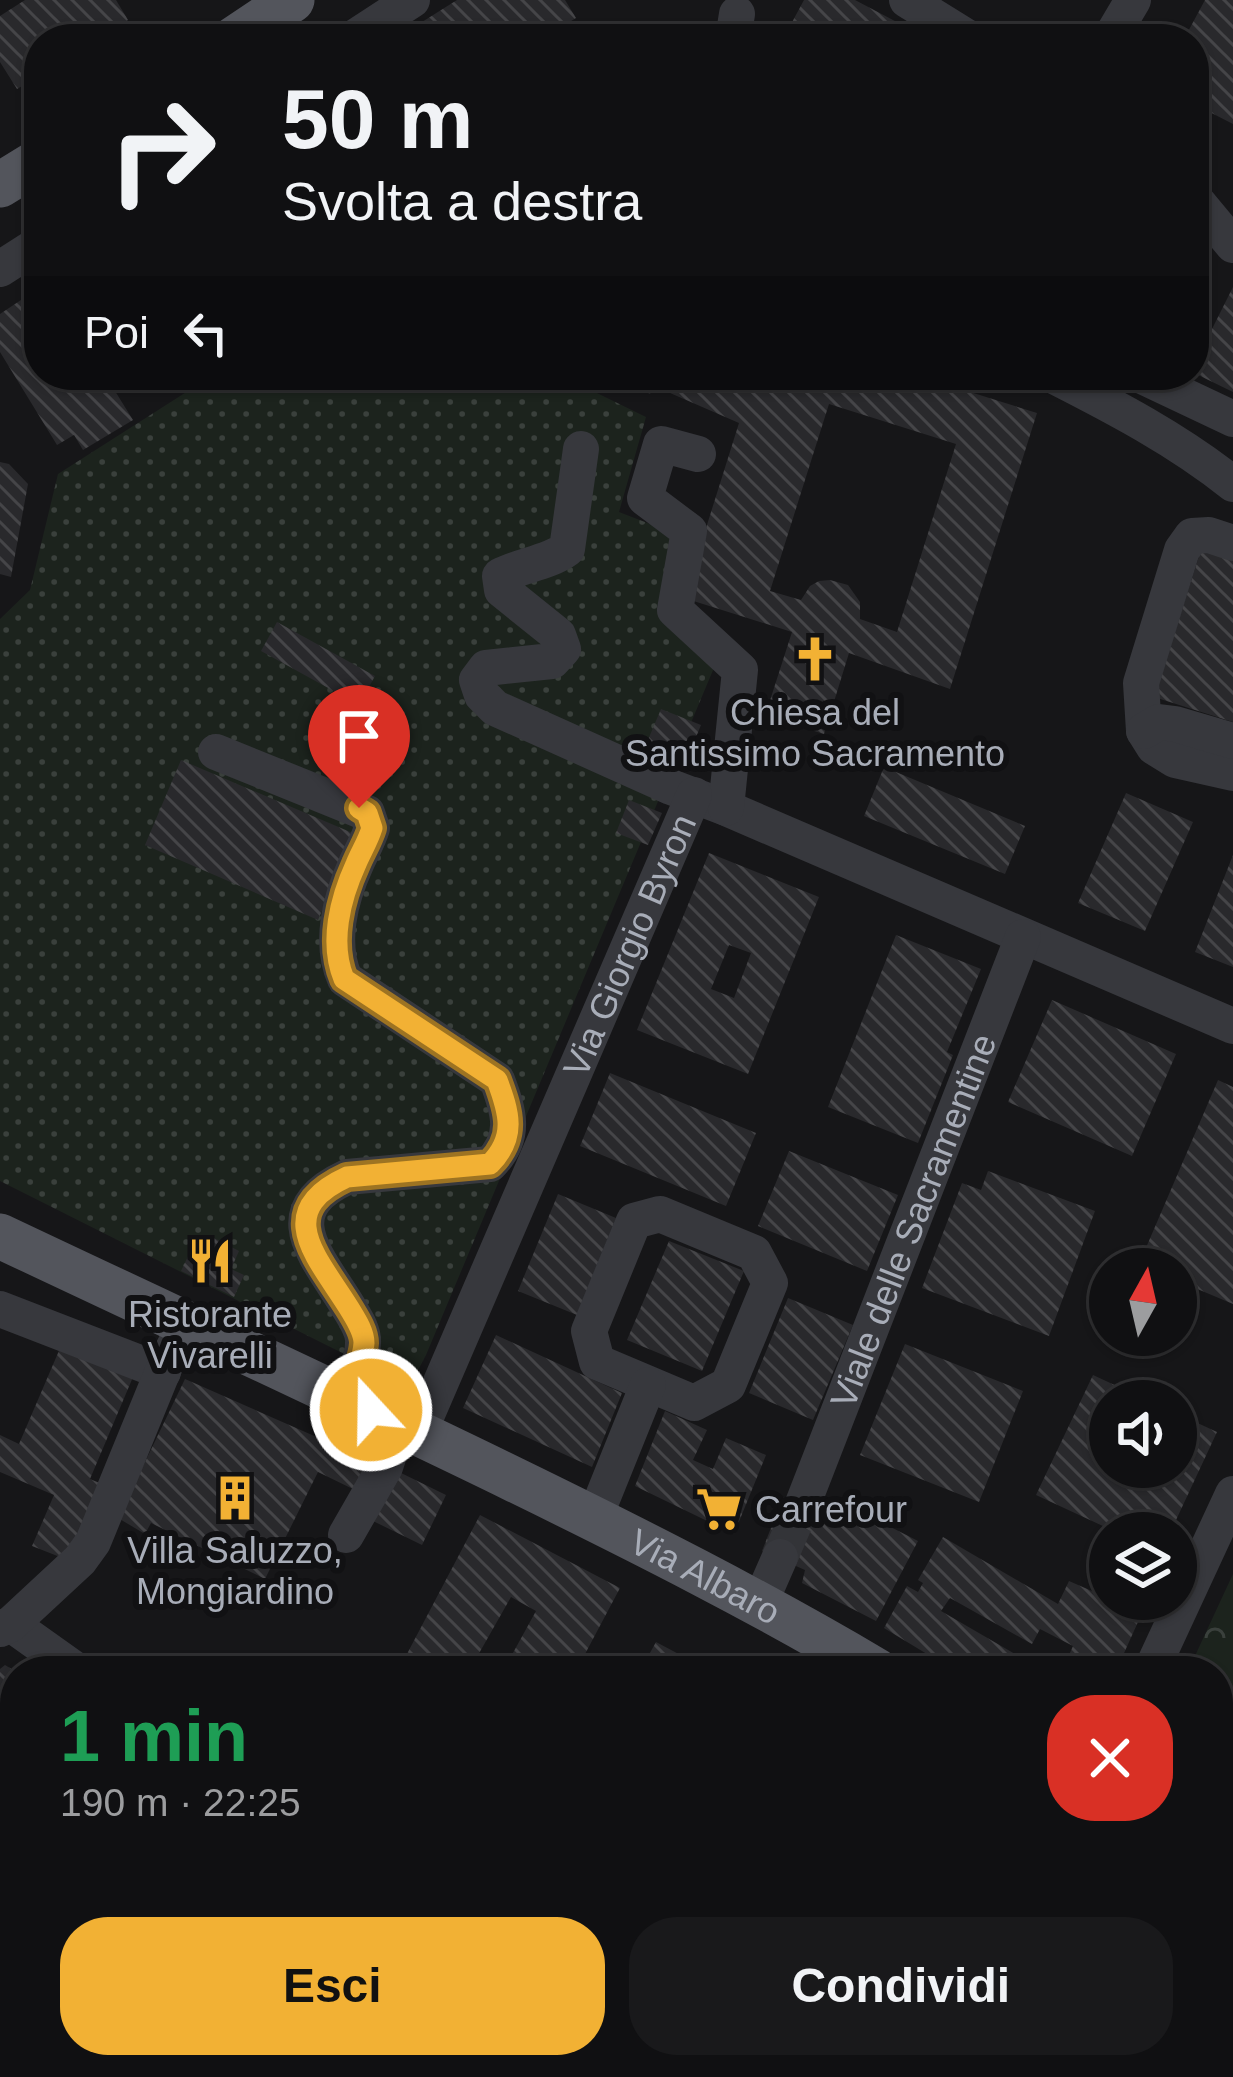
<!DOCTYPE html>
<html lang="it">
<head>
<meta charset="utf-8">
<style>
	body { margin:0; font-family:Arial,sans-serif; background:#19191b; color:#f1f3f6; height:100vh; display:flex; flex-direction:column; font-size:45px; white-space:nowrap }
	* { box-sizing:border-box; margin:0 }
	p { font-size:39px; color:#9c9d9f }
	.icon { flex:none; width:66px; height:66px; fill:none; stroke:currentColor; stroke-width:2; stroke-linecap:round; stroke-linejoin:round }
	.map { position:relative; flex:1; overflow:hidden }
	.drawer { position:absolute; left:0px; top:1656px; width:1233px; height:423px; display:flex; flex-direction:column; background:#101012; border-radius:48px 48px 0 0; box-shadow:0 3px 9px #0004,0 0 0 3px #303032 }
	.drawer>* { flex:none }
	.guide { position:absolute; left:24px; top:24px; width:1185px; height:366px; border-radius:48px; box-shadow:0 3px 9px #0004,0 0 0 3px #303032; background:#101012; color:#f1f3f6; overflow:hidden }
	.needle { width:78px; rotate:8deg }
	.controls { position:absolute; left:1089px; top:1248px; display:grid; gap:24px }
	.controls a { display:grid; place-items:center; width:108px; height:108px; border-radius:50%; background:#101012; box-shadow:0 3px 9px #0004,0 0 0 3px #303032; font-size:60px }
	.pin { position:absolute; display:grid; place-items:center; width:102px; height:102px; color:#fff; margin:-123px -51px; border-radius:50% 50% 50% 0; rotate:-45deg; box-shadow:0 0 12px #0007 }
	.pin .icon { rotate:45deg }
	.me { position:absolute; width:132px; margin:-66px; rotate:339deg; stroke-linejoin:round; filter:drop-shadow(0 0 9px #0008) }
	.turn { display:flex; align-items:center; gap:42px; height:252px; padding:0 60px; font-size:54px }
	.turn .icon { width:156px; height:156px; stroke-width:2.5 }
	.turn b { display:block; font-size:84px; line-height:102px }
	.then { display:flex; align-items:center; height:114px; padding:0 60px; background:#0003; gap:24px; font-size:45px }
	.round { display:grid; place-items:center; flex:none; width:126px; height:126px; border-radius:48px; background:#19191b }
	.overview { display:flex; align-items:center; justify-content:space-between; height:204px; padding:0 60px }
	h1 { font-size:72px; font-weight:800; line-height:90px; color:#1e9e55 }
	.cta { display:flex; gap:24px; margin-top:auto; padding:24px 60px }
	.cta a { flex:1; height:138px; border-radius:48px; background:#f2b134; color:#111; font-size:48px; font-weight:800; line-height:138px; text-align:center }
	.cta a+a { background:#19191b; color:#f1f3f6 }
	.map>svg:first-child { display:block }
	.grass { fill:url(#grass-dots) }
	.forest { fill:url(#forest-crowns) }
	.building { fill:url(#building-back-hatch); fill-rule:evenodd }
	.lines { fill:none; stroke-linecap:round; stroke-linejoin:round }
	.minor-tunnel { stroke:#333438; stroke-width:36; stroke-dasharray:36 18; stroke-linecap:butt }
	.minor { stroke:#37383d; stroke-width:36 }
	.major { stroke:#53555c; stroke-width:45 }
	.route-casing { stroke:#9d7322; stroke-width:30 }
	.route { stroke:#f2b134; stroke-width:21 }
	.labels { text-anchor:middle; stroke-width:12; stroke-linejoin:round; paint-order:stroke }
	.poi-label { font-size:36px; fill:#a8adb8; stroke:#111113 }
	.street-label { font-size:36px; fill:#a8adb8; stroke:#111113 }
</style>
</head>
<body>
<div class="map">
<svg width="1233" height="2077" viewBox="0 0 1233 2077">
	<defs>
		<pattern id="grass-dots" width="8" height="8" patternUnits="userSpaceOnUse" patternTransform="scale(3)"><rect width="8" height="8" fill="#1c231d"/><path d="M2 2h.1M6 6h.1" fill="none" stroke="#3a403c" stroke-width="1.8" stroke-linecap="round"/></pattern>
		<pattern id="forest-crowns" width="20" height="18" patternUnits="userSpaceOnUse" patternTransform="scale(3)"><rect width="20" height="18" fill="#1c231d"/><path d="M2 6a3 3 0 1 1 6 0M12 15a3 3 0 1 1 6 0" fill="none" stroke="#3a403c"/></pattern>
		<pattern id="building-back-hatch" width="6" height="6" patternUnits="userSpaceOnUse" patternTransform="scale(3)"><rect width="6" height="6" fill="#29292c"/><path d="M-1 5l2 2M0 0l6 6M5-1l2 2" fill="none" stroke="#454548"/></pattern>
	</defs>
	<rect width="100%" height="100%" fill="#161618"/>
	<!-- grass -->
	<path class="grass" d="M213,375H560L646,417L619,512L676,534L658,613L716,663L426,1355L413,1380L403,1381L392,1378L0,1181V619L30,590L58,474Z"/>
	<!-- forest -->
	<path class="forest" d="M1233,1574V1834L1218,1821V1671H1188Z"/>
	<!-- building -->
	<path class="building" d="M25,0H116L128,20L97,39H39V76L17,89L0,62V16Z
		M457,0H565L576,18L542,39H395Z
		M804,0H855L929,39H783Z
		M1205,0H1233V124L1194,104V39H1184Z
		M1233,287V392L1194,373V348L1201,351Z
		M39,288V375H105L133,420L83,450L74,435L57,445L0,352V314Z
		M610,375H916L1037,413L950,689L849,653L824,734L765,716L792,632L684,598L739,423L654,386L650,394ZM829,404L956,444L897,632L860,619V602L848,585L830,580L819,581L810,586L801,600L770,591Z
		M0,462L9,464L28,484L11,577L0,574Z
		M1201,550L1233,560V722L1154,697Z
		M277,622L375,676L359,705L261,651Z
		M661,709L701,725L685,764L645,747Z
		M181,760L355,834L318,920L145,845Z
		M884,767L1025,826L1005,874L864,816Z
		M1126,793L1193,822L1145,931L1078,903Z
		M629,800L662,813L648,845L616,833Z
		M709,853L819,897L748,1074L637,1030ZM729,945L751,953L734,998L711,989Z
		M1233,855V967L1195,952Z
		M896,935L981,969L947,1052L953,1055L918,1143L828,1107Z
		M1052,1000L1176,1054L1132,1156L1008,1102Z
		M610,1073L756,1133L726,1206L580,1146Z
		M1218,1080L1233,1087V1304L1176,1280V1269H1151L1139,1264Z
		M789,1151L898,1195L867,1271L758,1226Z
		M988,1171L1095,1211L1049,1336L922,1288L962,1183L981,1190Z
		M558,1194L616,1218L577,1315L518,1291Z
		M210,1236L239,1251L231,1269L244,1275L234,1297L181,1271L191,1250L201,1254Z
		M669,1241L744,1271L702,1371L627,1340Z
		M788,1298L853,1325L813,1420L749,1393Z
		M496,1335L622,1393L592,1467L463,1408Z
		M905,1344L1023,1391L979,1502L860,1455Z
		M61,1346L133,1377L90,1479L102,1484L76,1544L60,1557L32,1546L54,1495L0,1472V1435L19,1444Z
		M1093,1375L1149,1401H1110V1467H1176V1413L1217,1432L1170,1533H1118L1036,1495Z
		M185,1379L369,1460L355,1490L318,1472L265,1579L151,1523L145,1534L118,1518Z
		M665,1411L707,1430L693,1460L713,1469L726,1438L766,1455L734,1534L635,1486Z
		M397,1471L446,1495L422,1545L373,1521Z
		M783,1497L826,1516L832,1497L918,1541L876,1621L802,1583L805,1570L762,1551Z
		M480,1515L620,1588L576,1671H503L536,1611L511,1597L469,1671H398Z
		M943,1537L1058,1604L1069,1581L1142,1613L1116,1671H1062L1073,1646L1040,1629L1032,1644L950,1598L941,1611L1044,1671H955L884,1628L907,1586L918,1592L923,1583L918,1580Z
		M656,1642L673,1651L710,1671H640Z
		M5,1665L15,1671V1748L0,1759V1669Z
		M15,1910V2023L0,2006V1922Z
		M1218,2014L1233,2020V2077H1193L1162,2064H1218Z
		M430,2064H492L495,2068H512L514,2064H560L554,2077H440Z
		M629,2064H711L705,2077H623Z
		M879,2064H1001L994,2077H933L914,2067L908,2077H903Z
		M1058,2064H1120L1114,2077H1087Z"/>
	<g class="lines">
		<!-- minor-tunnel -->
		<path class="minor-tunnel" d="M780,1557L802,1506"/>
		<!-- minor -->
		<g class="minor">
			<path d="M907,0L970,39"/>
			<path d="M352,39L412,0"/>
			<path d="M733,39L737,14"/>
			<path d="M1110,39L1133,0"/>
			<path d="M1194,198L1233,245"/>
			<path d="M0,269L39,244"/>
			<path d="M1052,375C1115,407 1178,440 1233,484"/>
			<path d="M1140,375L1233,419"/>
			<path d="M581,449L567,549C548,563 521,565 500,576L502,590L558,635L563,649L552,661L486,668L477,680L482,695L495,708L671,787L726,808L1233,1026"/>
			<path d="M698,454L661,444L645,498L689,531L675,610L740,670L726,808"/>
			<path d="M1233,543L1209,535L1192,536L1182,550L1141,683L1144,731L1154,747L1175,760L1233,773"/>
			<path d="M1144,731L1159,722L1175,724L1233,741"/>
			<path d="M216,752L367,813L372,828C368,841 361,852 356,864C340,899 329,943 345,979L497,1080C509,1112 517,1137 490,1164L347,1177C271,1212 319,1258 349,1308C355,1318 364,1331 363,1343C363,1362 351,1380 343,1396"/>
			<path d="M660,1214L754,1253L770,1283L728,1385L694,1403L597,1362L589,1331L634,1221Z"/>
			<path d="M0,1309L163,1372"/>
			<path id="s1" d="M419,1433L694,795"/>
			<path id="s2" d="M802,1506L1023,937"/>
			<path d="M594,1519L648,1385"/>
			<path d="M346,1535L385,1467L399,1424"/>
			<path d="M759,1605L780,1557"/>
			<path d="M11,1624L77,1671"/>
			<path d="M0,1629L11,1624L80,1560L93,1542L167,1361L186,1323"/>
			<path d="M1151,1671L1233,1494"/>
			<path d="M1218,1818L1222,1812L1233,1809"/>
			<path d="M0,1883L15,1881"/>
			<path d="M271,2077L286,2064"/>
			<path d="M610,2077L616,2064"/>
			<path d="M1028,2077L1034,2064"/>
		</g>
		<!-- major -->
		<g class="major">
			<path d="M234,39L292,0"/>
			<path d="M0,185L39,161"/>
			<path id="s3" d="M0,1236C171,1317 343,1396 513,1479C636,1539 759,1601 877,1671"/>
			<path d="M1218,1876L1233,1886"/>
		</g>
	</g>
	<g class="lines">
		<!-- route casing -->
		<g class="route-casing">
			<path id="route" d="M359,808L367,813L372,828C368,841 361,852 356,864C340,899 329,943 344,979L497,1080C509,1112 517,1137 490,1164L347,1177C270,1212 319,1259 349,1308C355,1318 364,1331 364,1343C363,1362 351,1380 343,1396L371,1410"/>
		</g>
		<!-- route -->
		<use href="#route" class="route"/>
	</g>
	<!-- icons -->
	<defs>
		<g id="church-bare" transform="scale(3.6)"><path d="M-1.2-6h2.4v3.5h3.3v2.4h-3.3V6h-2.4V-.1h-3.3v-2.4h3.3Z" fill="#f2b134" stroke="#111113" stroke-width="2.5" paint-order="stroke"/></g>
		<g id="restaurant-bare" transform="scale(3.6)"><path d="M-5-6h1v4h1v-4h1v4h1v-4h1v5L-1.5 .5V6h-2V.5L-5-1ZM5-6V6H3V1.5H1.5Q1.5-4 5-6Z" fill="#f2b134" stroke="#111113" stroke-width="2.5" paint-order="stroke"/></g>
		<g id="building-bare" transform="scale(3.6)"><path d="M-4-6H4V6H1V3H-1V6H-4ZM-2.5-4.3h1.7v1.8h-1.7ZM.8-4.3h1.7v1.8H.8ZM-2.5-1h1.7V.8h-1.7ZM.8-1h1.7V.8H.8Z" fill="#f2b134" stroke="#111113" stroke-width="2.5" paint-order="stroke"/></g>
		<g id="supermarket-bare" transform="scale(3.6)"><path d="M-6-5.5h2.5l.6 2H6L4.5 2H-2.5L-4.4-4H-6ZM-1.5 3.2a1.3 1.3 0 1 0 .1 0ZM3 3.2a1.3 1.3 0 1 0 .1 0Z" fill="#f2b134" stroke="#111113" stroke-width="2.5" paint-order="stroke"/></g>
	</defs>
	<g fill-rule="evenodd">
		<use href="#church-bare" x="815" y="659"/>
		<use href="#restaurant-bare" x="210" y="1261"/>
		<use href="#building-bare" x="235" y="1498"/>
		<use href="#supermarket-bare" x="719" y="1509"/>
	</g>
	<g class="labels">
		<!-- poi labels -->
		<g class="poi-label">
			<text x="815" y="725">Chiesa del<tspan x="815" dy="41">Santissimo Sacramento</tspan></text>
			<text x="210" y="1327">Ristorante<tspan x="210" dy="41">Vivarelli</tspan></text>
			<text x="755" y="1522" text-anchor="start">Carrefour</text>
			<text x="235" y="1563">Villa Saluzzo,<tspan x="235" dy="41">Mongiardino</tspan></text>
		</g>
		<!-- street labels -->
		<g class="street-label">
			<text dy="13" stroke="none"><textPath href="#s1" startOffset="531">Via Giorgio Byron</textPath></text>
			<text dy="13" stroke="none"><textPath href="#s2" startOffset="306">Viale delle Sacramentine</textPath></text>
			<text dy="13" stroke="none"><textPath href="#s3" startOffset="783">Via Albaro</textPath></text>
		</g>
	</g>
</svg>
<div class="controls">
<a><svg class="needle" viewBox="-14 -14 28 28"><path d="M0-13l5 13h-10z" fill="#e53935"/><path d="M0 13l5-13h-10z" fill="#9c9d9f"/></svg></a>
<a><svg class="icon" aria-label="sound" viewBox="0 0 24 24"><path d="M4 9h4l5-4v14l-5-4H4zM17 9q2 3 0 6"/></svg></a>
<a><svg class="icon" aria-label="layers" viewBox="0 0 24 24"><path d="M12 4l9 5-9 5-9-5zM3 14l9 5 9-5"/></svg></a>
</div>
<div class="pin" style="left:359px;top:808px;background:#d93025"><svg class="icon" aria-label="arrive" viewBox="0 0 24 24"><path d="M6 21V4h12l-3 4 3 4H6"/></svg></div>
<svg class="me" style="left:371px;top:1410px" viewBox="-20 -20 40 40"><circle r="17" fill="#f2b134" stroke="#fff" stroke-width="3"/><path d="M0-11L8 9 0 5-8 9z" fill="#fff"/></svg>
<div class="guide">
<div class="turn"><svg class="icon" aria-label="right" viewBox="0 0 24 24"><path d="M7 20v-9h11M14 6l5 5-5 5"/></svg><div><b>50 m</b>Svolta a destra</div></div>
<div class="then">Poi<svg class="icon" aria-label="left" viewBox="0 0 24 24"><path d="M17 20v-9H6M10 6l-5 5 5 5"/></svg></div>
</div>
<section class="drawer">
<div class="overview"><div><h1>1 min</h1><p>190 m · 22:25</p></div><a class="round" style="background:#d93025;color:#fff"><svg class="icon" aria-label="close" viewBox="0 0 24 24"><path d="M6 6l12 12M18 6L6 18"/></svg></a></div>
<div class="cta"><a>Esci</a><a>Condividi</a></div>
</section>
</div>
</body>
</html>
